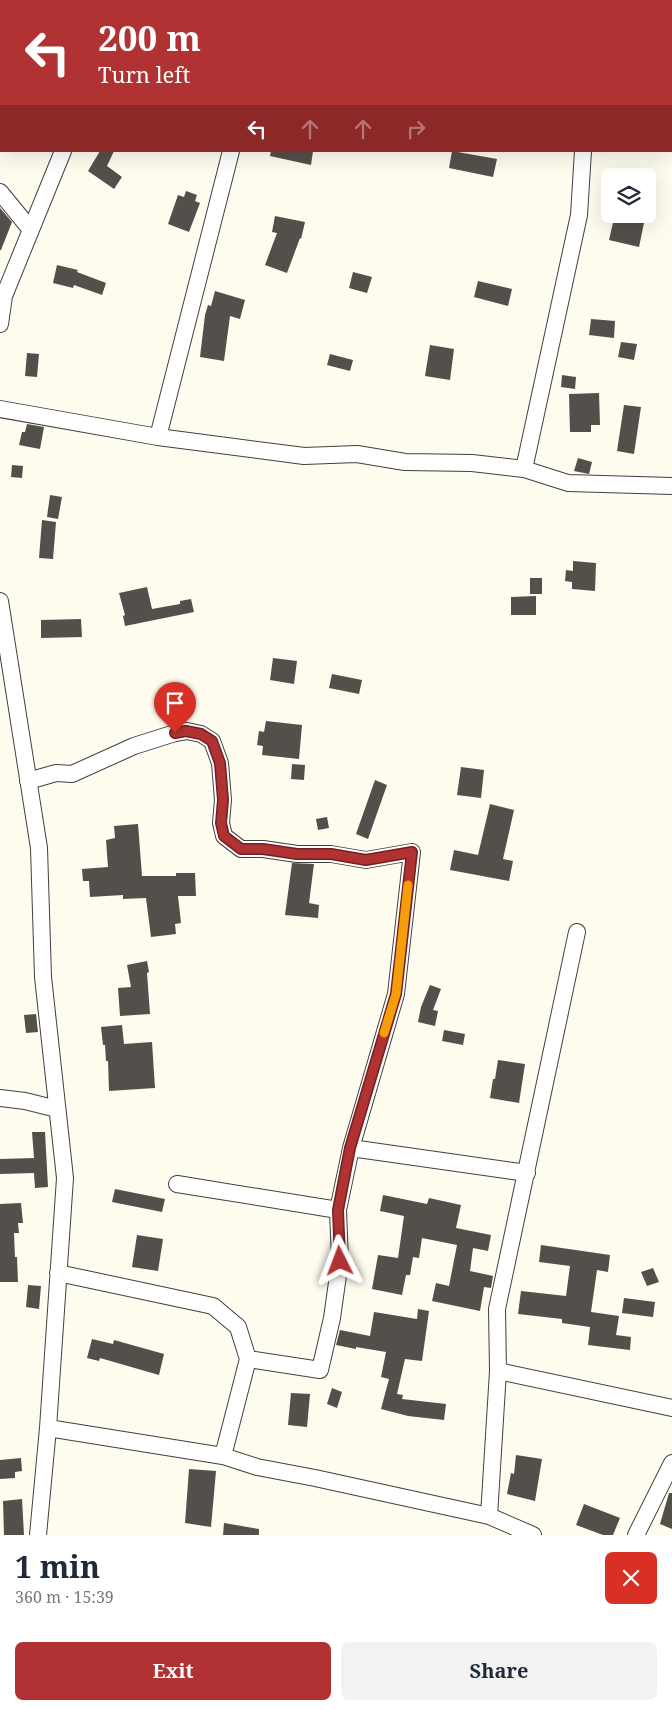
<!DOCTYPE html>
<html lang="en">
<head>
<meta charset="utf-8">
<style>
	body { margin:0; font-family:"Noto Serif",serif; background:#f2f2f3; color:#1f2937; height:100vh; display:flex; flex-direction:column; font-size:19px; white-space:nowrap }
	* { box-sizing:border-box; margin:0 }
	p { font-size:16px; color:#747a83 }
	.icon { flex:none; width:28px; height:28px; fill:none; stroke:currentColor; stroke-width:2; stroke-linecap:round; stroke-linejoin:round }
	.map { position:relative; height:1535px; overflow:hidden }
	.drawer { display:flex; flex-direction:column; background:#fff; flex:1 }
	.drawer>* { flex:none }
	.top-card { position:absolute; left:0px; top:0px; width:672px; height:152px; box-shadow:0 5px 20px #0002; background:#b13232; color:#fff; overflow:hidden }
	.controls { position:absolute; left:601px; top:168px; display:grid; gap:10px }
	.controls a { display:grid; place-items:center; width:55px; height:55px; border-radius:8px; background:#fff; box-shadow:0 5px 20px #0002; font-size:25px }
	.pin { position:absolute; display:grid; place-items:center; width:42px; height:42px; color:#fff; margin:-51px -21px; border-radius:50% 50% 50% 0; rotate:-45deg; box-shadow:0 0 5px #0007 }
	.pin .icon { rotate:45deg }
	.me { position:absolute; width:55px; margin:-28px; rotate:357deg; stroke-linejoin:round; filter:drop-shadow(0 0 4px #0008) }
	.turn { display:flex; align-items:center; gap:18px; height:105px; padding:0 15px; font-size:22px }
	.turn .icon { width:65px; height:65px; stroke-width:2.5 }
	.turn b { display:block; font-size:35px; line-height:42px }
	.lanes { display:flex; align-items:center; height:48px; padding:0 15px; background:#0003; justify-content:center; gap:25px; direction:ltr }
	.lanes .off { opacity:.35 }
	.round { display:grid; place-items:center; flex:none; width:52px; height:52px; border-radius:8px; background:#f2f2f3 }
	.overview { display:flex; align-items:center; justify-content:space-between; height:85px; padding:0 15px }
	h1 { font-size:30px; font-weight:700; line-height:38px }
	.action { display:flex; gap:10px; margin-top:auto; padding:10px 15px }
	.action a { flex:1; height:58px; border-radius:8px; background:#b13232; color:#fff; font-size:20px; font-weight:700; line-height:58px; text-align:center }
	.action a+a { background:#f2f2f3; color:#1f2937 }
	.map>svg:first-child { display:block }
	.building { fill:#554f4b }
	.lines { fill:none; stroke-linecap:round; stroke-linejoin:round }
	.minor-casing { stroke:#404040; stroke-width:18 }
	.minor { stroke:#fff; stroke-width:16 }
	.route-casing { stroke:#732020; stroke-width:12 }
	.route { stroke:#b13232; stroke-width:9 }
	.slow { stroke:#f59e0b; stroke-width:9 }
</style>
</head>
<body>
<div class="map">
<svg width="672" height="1535" viewBox="0 0 672 1535">
	<rect width="100%" height="100%" fill="#fefbef"/>
	<!-- building -->
	<path class="building" d="M100,151H114L107,166L122,177L114,189L88,171Z
		M271,151H313L311,165L270,156Z
		M452,151L497,159L493,177L449,168Z
		M186,191L197,195L195,201L200,203L189,232L168,224L178,195L184,197Z
		M0,208L12,222L1,250H0Z
		M615,214H625L645,218L639,247L609,240Z
		M275,216L305,222L301,239L300,238L287,273L265,265L277,233L272,232Z
		M57,265L78,270L77,272L106,283L102,295L74,285L73,288L53,283Z
		M353,272L372,277L367,293L349,288Z
		M478,281L512,289L508,306L474,297Z
		M215,291L245,300L240,319L230,316L224,361L200,357L205,315L208,305L211,306Z
		M591,319L615,321L614,338L589,335Z
		M621,342L637,344L634,360L618,357Z
		M430,345L454,349L450,380L425,376Z
		M27,353L39,354L37,377L25,376Z
		M330,354L353,360L350,371L327,365Z
		M562,375L576,377L575,389L561,387Z
		M599,393L600,425H591V432H570L569,394Z
		M624,405L641,407L634,454L617,451Z
		M27,424L44,427L40,449L19,445L22,432H25Z
		M578,458L592,462L589,474L574,471Z
		M12,465L23,466L22,478L11,477Z
		M50,495L62,497L58,519L47,517Z
		M42,520L56,522L53,559L39,558Z
		M573,561L596,563L595,591L572,589V582L565,581L566,570L573,571Z
		M530,578H542V594H530Z
		M147,587L152,609L180,604V601L191,599L194,612L125,626L123,616L125,615L119,593Z
		M536,596V615H511V597Z
		M81,619L82,637L41,638V620Z
		M273,658L297,661L294,684L270,680Z
		M332,674L362,680L359,694L329,688Z
		M266,721L302,725L299,759L262,755L263,746L257,745L259,731L264,732Z
		M292,764L305,765L304,780L291,779Z
		M461,767L484,770L481,798L457,795Z
		M375,780L387,785L368,839L356,834Z
		M490,804L514,810L503,859L513,861L509,881L450,870L454,850L478,855Z
		M327,817L329,828L318,830L316,819Z
		M138,824L142,876H176V873H195L196,896H178L181,923L175,924L176,934L151,937L146,898L123,899V895L90,897L89,881H83L82,869L108,867L106,840L115,838L114,826Z
		M292,863L314,864L309,903L319,905L318,918L285,915Z
		M147,961L149,972L147,973L150,1014L120,1016L118,988L131,987L127,965Z
		M430,985L441,989L433,1010L438,1011L435,1026L418,1022L421,1007Z
		M36,1014L38,1032L26,1033L24,1015Z
		M122,1025L124,1044L152,1042L155,1088L109,1091L108,1061H106L105,1045H103L101,1027Z
		M444,1030L465,1034L463,1045L442,1041Z
		M498,1060L525,1064L519,1103L490,1098L493,1079H495Z
		M32,1132H45L48,1187L35,1188L34,1173L0,1174V1159L34,1158Z
		M115,1189L165,1199L162,1212L112,1202Z
		M383,1195L427,1204L429,1198L461,1205L456,1228L491,1235L488,1251L473,1248L470,1271L493,1276L491,1288L484,1287L480,1311L432,1301L436,1283L449,1286L457,1245L422,1238L419,1258L413,1257L410,1275H406L402,1295L372,1289L378,1255L398,1258L404,1216L380,1211Z
		M21,1203L23,1223H18L19,1233H14L15,1257H17L18,1282H0V1204Z
		M137,1235L163,1239L158,1271L132,1267Z
		M541,1245L610,1255L608,1272L597,1270L591,1312L619,1316L616,1335L631,1337L630,1350L588,1345L590,1327L562,1323V1319L518,1314L521,1291L566,1296L570,1266L539,1262Z
		M653,1268L659,1282L647,1286L641,1272Z
		M28,1285L41,1286L39,1309L26,1307Z
		M624,1298L655,1302L653,1317L622,1313Z
		M418,1309L429,1311L422,1361L405,1359L397,1394L403,1395L402,1399L446,1404L444,1420L408,1416L381,1409L389,1379L381,1377L386,1352L356,1347V1349L336,1345L340,1330L370,1336L374,1312L417,1319Z
		M92,1339L113,1344L114,1340L164,1354L159,1375L100,1358L99,1361L87,1358Z
		M332,1388L342,1392L337,1408L327,1404Z
		M291,1393L310,1394L307,1427L288,1425Z
		M516,1455L542,1459L535,1501L507,1494L511,1473L514,1474Z
		M21,1458L22,1471L15,1472V1478L0,1479V1460Z
		M189,1469L216,1471L211,1527L185,1523Z
		M669,1493H672V1529L660,1524Z
		M22,1499L24,1535H4L3,1501Z
		M584,1504L620,1518L613,1535H603L576,1525Z
		M224,1523L259,1529V1535H223Z"/>
	<g class="lines">
		<!-- minor casing -->
		<g class="minor-casing">
			<path id="minor" d="M74,0L76,1
				M447,0L448,1
				M662,0L670,1
				M127,1L128,0
				M257,1V0
				M614,1V0
				M0,192L31,230
				M0,324L4,296L63,151
				M0,409L158,437L304,456L357,454L405,462L472,463L524,469L568,483L672,486
				M158,437L231,151
				M524,469L579,215L583,151
				M0,601L39,848L43,977L65,1178L48,1428L38,1535
				M28,781L56,773L72,774L134,746L175,733L187,731L201,734L212,741L220,763L223,800L221,823L224,836L241,849H263L297,854H331L366,860L412,852L396,994L351,1148
				M0,1098L25,1101L57,1109
				M177,1184L338,1210L351,1148L527,1173
				M58,1273L213,1306L238,1327L248,1359L223,1456
				M248,1359L320,1370L332,1318L340,1261L338,1210
				M498,1371L672,1408
				M48,1428L223,1456L257,1467L315,1478L489,1516L533,1535
				M489,1516L498,1371L497,1309L577,932
				M636,1535L672,1463"/>
		</g>
		<!-- minor -->
		<use href="#minor" class="minor"/>
	</g>
	<g class="lines">
		<!-- route casing -->
		<g class="route-casing">
			<path id="route" d="M175,733L186,731L201,734L212,741L220,763L223,800L221,823L224,836L241,849H263L297,854H331L366,860L412,852L396,994L350,1148L338,1210L340,1261"/>
		</g>
		<!-- route -->
		<use href="#route" class="route"/>
		<!-- slow -->
		<path class="slow" d="M384,1033L396,994L408,885"/>
	</g>
</svg>
<div class="controls">
<a><svg class="icon" aria-label="layers" viewBox="0 0 24 24"><path d="M12 4l9 5-9 5-9-5zM3 14l9 5 9-5"/></svg></a>
</div>
<div class="pin" style="left:175px;top:733px;background:#d93025"><svg class="icon" aria-label="arrive" viewBox="0 0 24 24"><path d="M6 21V4h12l-3 4 3 4H6"/></svg></div>
<svg class="me" style="left:340px;top:1261px" viewBox="-20 -20 40 40"><path d="M0-17L14 15 0 8-14 15z" fill="#b13232" stroke="#fff" stroke-width="4"/></svg>
<div class="top-card">
<div class="turn"><svg class="icon" aria-label="left" viewBox="0 0 24 24"><path d="M17 20v-9H6M10 6l-5 5 5 5"/></svg><div><b>200 m</b>Turn left</div></div>
<div class="lanes"><svg class="icon" aria-label="left" viewBox="0 0 24 24"><path d="M17 20v-9H6M10 6l-5 5 5 5"/></svg><svg class="icon off" aria-label="ahead" viewBox="0 0 24 24"><path d="M12 20V5M6 11l6-6 6 6"/></svg><svg class="icon off" aria-label="ahead" viewBox="0 0 24 24"><path d="M12 20V5M6 11l6-6 6 6"/></svg><svg class="icon off" aria-label="right" viewBox="0 0 24 24"><path d="M7 20v-9h11M14 6l5 5-5 5"/></svg></div>
</div>
</div>
<section class="drawer">
<div class="overview"><div><h1>1 min</h1><p>360 m · 15:39</p></div><a class="round" style="background:#d93025;color:#fff"><svg class="icon" aria-label="close" viewBox="0 0 24 24"><path d="M6 6l12 12M18 6L6 18"/></svg></a></div>
<div class="action"><a>Exit</a><a>Share</a></div>
</section>
</body>
</html>
